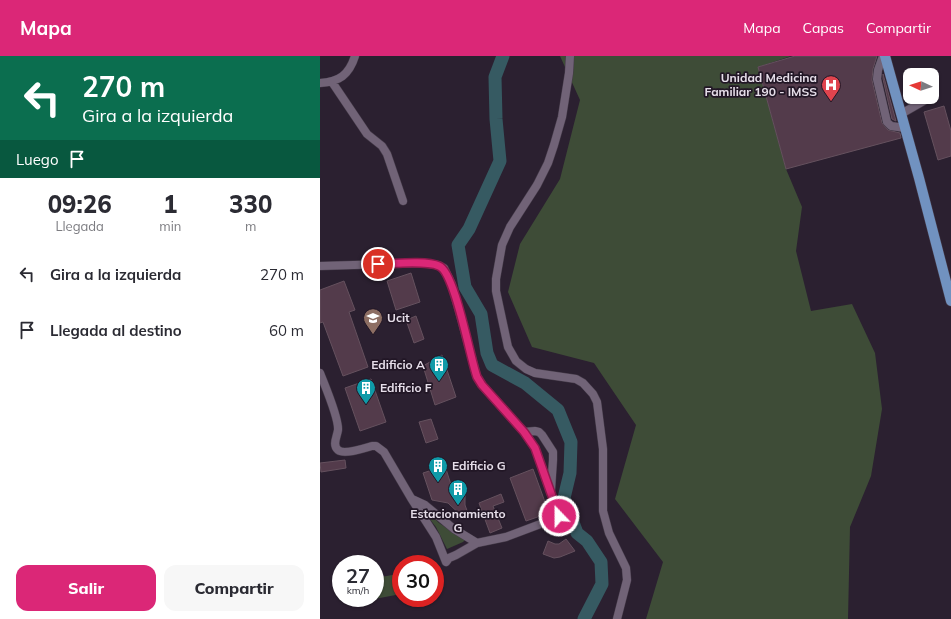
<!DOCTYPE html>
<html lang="es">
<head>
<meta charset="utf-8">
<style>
	body { margin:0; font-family:Mulish,sans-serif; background:#f7f7f7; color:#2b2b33; height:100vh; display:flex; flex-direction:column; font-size:15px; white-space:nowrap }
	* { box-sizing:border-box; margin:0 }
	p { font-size:13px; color:#7c7c81 }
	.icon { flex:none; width:22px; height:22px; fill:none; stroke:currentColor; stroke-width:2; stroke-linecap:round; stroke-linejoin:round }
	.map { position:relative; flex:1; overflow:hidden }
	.details { display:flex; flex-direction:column; background:#fff; width:320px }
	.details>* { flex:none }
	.banner { background:#0b6e4f; color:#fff; overflow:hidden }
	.needle { width:26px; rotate:274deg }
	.fabs { position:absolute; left:583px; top:12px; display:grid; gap:8px }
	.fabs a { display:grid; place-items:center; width:36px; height:36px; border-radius:8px; background:#fff; box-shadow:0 1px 3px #0004; font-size:20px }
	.speed { position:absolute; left:12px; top:499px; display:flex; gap:8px; font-size:20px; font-weight:700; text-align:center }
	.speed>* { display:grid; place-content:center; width:52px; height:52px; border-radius:50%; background:#fff; box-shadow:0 1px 3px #0004; line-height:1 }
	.speed small { font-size:10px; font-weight:400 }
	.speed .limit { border:6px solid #d22; background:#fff; color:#111 }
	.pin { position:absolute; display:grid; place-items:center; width:34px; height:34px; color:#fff; margin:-17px; border:2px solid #fff; border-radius:50%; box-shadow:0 1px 4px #0007 }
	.me { position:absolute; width:44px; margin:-22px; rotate:338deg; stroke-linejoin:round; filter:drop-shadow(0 0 3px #0008) }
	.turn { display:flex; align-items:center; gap:14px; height:84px; padding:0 16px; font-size:18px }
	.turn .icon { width:52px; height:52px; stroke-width:2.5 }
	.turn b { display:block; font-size:28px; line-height:34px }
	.then { display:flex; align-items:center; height:38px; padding:0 16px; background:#0003; gap:8px; font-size:15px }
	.eta { display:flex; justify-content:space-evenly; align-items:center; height:68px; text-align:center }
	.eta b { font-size:24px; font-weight:800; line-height:28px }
	.cta { display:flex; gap:8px; margin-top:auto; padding:8px 16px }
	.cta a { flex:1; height:46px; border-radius:12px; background:#db2777; color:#fff; font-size:16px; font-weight:800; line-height:46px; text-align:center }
	.cta a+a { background:#f7f7f7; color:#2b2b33 }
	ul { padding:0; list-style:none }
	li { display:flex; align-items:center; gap:12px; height:56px; padding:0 16px }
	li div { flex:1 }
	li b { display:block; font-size:15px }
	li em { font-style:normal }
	header { display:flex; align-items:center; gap:24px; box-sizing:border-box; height:56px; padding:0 20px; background:#db2777; color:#fff }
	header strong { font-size:19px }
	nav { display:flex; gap:22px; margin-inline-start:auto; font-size:14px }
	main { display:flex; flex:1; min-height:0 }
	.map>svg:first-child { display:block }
	.green { fill:#3e4c37 }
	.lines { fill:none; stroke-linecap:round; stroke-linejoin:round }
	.river { stroke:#365a62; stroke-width:13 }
	.building { fill:#533b4b; stroke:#65515e }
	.minor-casing { stroke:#463c4a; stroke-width:9 }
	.major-casing { stroke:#463c4a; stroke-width:11 }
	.minor { stroke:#716377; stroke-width:8 }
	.major { stroke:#7192c0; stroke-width:10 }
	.route-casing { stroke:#8e194d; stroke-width:10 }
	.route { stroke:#db2777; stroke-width:7 }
	.labels { text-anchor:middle; stroke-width:3.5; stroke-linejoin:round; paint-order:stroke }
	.poi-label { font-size:12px; font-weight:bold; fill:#e6dee9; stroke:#221726; text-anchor:start }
</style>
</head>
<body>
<header>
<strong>Mapa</strong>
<nav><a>Mapa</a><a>Capas</a><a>Compartir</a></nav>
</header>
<main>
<section class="details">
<div class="banner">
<div class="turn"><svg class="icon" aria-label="left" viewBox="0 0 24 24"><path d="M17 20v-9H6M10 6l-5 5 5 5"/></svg><div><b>270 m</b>Gira a la izquierda</div></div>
<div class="then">Luego<svg class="icon" aria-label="arrive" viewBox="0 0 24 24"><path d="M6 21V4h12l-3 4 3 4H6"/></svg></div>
</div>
<div class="eta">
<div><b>09:26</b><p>Llegada</p></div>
<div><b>1</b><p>min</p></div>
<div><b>330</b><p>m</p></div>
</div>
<ul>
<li><svg class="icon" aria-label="left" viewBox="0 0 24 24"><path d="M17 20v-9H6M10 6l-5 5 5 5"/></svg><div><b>Gira a la izquierda</b></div><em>270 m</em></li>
<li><svg class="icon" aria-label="arrive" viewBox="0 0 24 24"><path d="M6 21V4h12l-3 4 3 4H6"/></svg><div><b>Llegada al destino</b></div><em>60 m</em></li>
</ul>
<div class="cta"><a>Salir</a><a>Compartir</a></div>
</section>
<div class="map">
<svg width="631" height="563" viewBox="0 0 631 563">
	<rect width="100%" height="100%" fill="#2b2030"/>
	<!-- green -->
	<path class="green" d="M240,0H471L438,11L466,113L482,151L476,195L491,255L532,248L555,297L562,353L551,420L530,471L528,563H326L343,506L295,443L316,369L274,307L212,291L188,236L200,188L240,123L260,44Z
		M98,448L103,451L119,467L145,484L143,486L127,493L116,471Z
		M78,518L81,538L44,545V542H55V522Z"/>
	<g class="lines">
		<!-- river -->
		<path class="river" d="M183,0L175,21L176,63L180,105L149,173L138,189L145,231L161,258L167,297L172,309L205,327L238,354L251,386L250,417L244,442L257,477L267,485L281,506L282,528L264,563"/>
	</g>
	<!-- building -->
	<path class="building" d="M475,0H557L553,13L552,24L562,67L568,74L580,77L581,82L466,113L438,11Z
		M563,18L576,65L572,63L563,23Z
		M624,50L631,75V100L618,104L604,56Z
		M91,217L100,246L76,254L67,225Z
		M24,225L35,254L29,256L48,311L23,320L3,266L0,267V234Z
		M96,260L104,283L94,287L86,264Z
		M122,299L136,341L115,349L103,310Z
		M51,323L66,366L40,375L25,332Z
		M111,363L118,383L106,387L99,366Z
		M25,404L26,412L1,416L0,407Z
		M125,410L134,438L145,437V449L149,460L145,463L128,447L112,444L103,417Z
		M213,413L229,457L206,465L190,422Z
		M181,438L184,446L173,450L182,472L170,477L159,447Z
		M246,483L255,495L240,501L234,502L223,498L228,485L235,488H239Z"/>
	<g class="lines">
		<!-- minor casing -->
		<g class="minor-casing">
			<path id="minor" d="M250,0L249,17L242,61L234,89L228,107L217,129L190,171L182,189L176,223V235L188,291L196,305L206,313L215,317L256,323L263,327L273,338L277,346L283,393V455L289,477L306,512L307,524L297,563
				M563,0L558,14L557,23L567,66L571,70L585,72
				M12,26L47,78L62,90L67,98L83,145
				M0,27C19,26 29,19 35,0
				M581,58L607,43
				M0,210L101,207L118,209L124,212L132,229L157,321L162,329L204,376L215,392L239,461L186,481L157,487L136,499L129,502L126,506L116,481L91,442L64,396L56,390H52C45,392 24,399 18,394C12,389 17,381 18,374C19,362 5,330 0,317
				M204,376L215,375L219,376L222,379L233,396V404L231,434
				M92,443L105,449L134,473L157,487"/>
		</g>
		<!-- major casing -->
		<g class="major-casing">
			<path id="major" d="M565,0L599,122L631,245"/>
		</g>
		<!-- minor -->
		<use href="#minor" class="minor"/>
		<!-- major -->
		<use href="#major" class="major"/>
	</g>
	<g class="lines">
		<!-- route casing -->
		<g class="route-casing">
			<path id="route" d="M58,208C73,208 105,204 119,210C135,216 150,302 157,321L162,329L204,376L215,392L239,460"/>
		</g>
		<!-- route -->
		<use href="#route" class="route"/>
	</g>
	<!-- icons -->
	<defs>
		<g id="hospital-pin" transform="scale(1)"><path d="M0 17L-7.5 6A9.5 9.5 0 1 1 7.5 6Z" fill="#e0444e" stroke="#221726"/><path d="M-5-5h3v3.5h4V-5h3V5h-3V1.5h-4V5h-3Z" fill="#fff"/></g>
		<g id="university-pin" transform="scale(1)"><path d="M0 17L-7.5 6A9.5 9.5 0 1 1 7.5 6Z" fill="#8d6e63" stroke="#221726"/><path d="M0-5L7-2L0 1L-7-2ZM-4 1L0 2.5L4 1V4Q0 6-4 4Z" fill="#fff"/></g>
		<g id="building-pin" transform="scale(1)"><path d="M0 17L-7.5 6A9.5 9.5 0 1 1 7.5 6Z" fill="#0f9aa8" stroke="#221726"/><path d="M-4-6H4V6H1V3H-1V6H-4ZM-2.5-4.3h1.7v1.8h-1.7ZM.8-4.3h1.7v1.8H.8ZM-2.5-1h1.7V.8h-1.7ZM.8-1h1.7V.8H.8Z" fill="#fff"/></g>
	</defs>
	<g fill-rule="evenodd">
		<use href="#hospital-pin" x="511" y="29"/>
		<use href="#university-pin" x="53" y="262"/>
		<use href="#building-pin" x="119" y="309"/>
		<use href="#building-pin" x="46" y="332"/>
		<use href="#building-pin" x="118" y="410"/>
		<use href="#building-pin" x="138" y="433"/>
	</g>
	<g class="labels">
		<!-- poi labels -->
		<g class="poi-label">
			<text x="497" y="26" text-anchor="end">Unidad Medicina<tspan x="497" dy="14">Familiar 190 - IMSS</tspan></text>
			<text x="67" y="266">Ucit</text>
			<text x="105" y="313" text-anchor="end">Edificio A</text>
			<text x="60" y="336">Edificio F</text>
			<text x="132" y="414">Edificio G</text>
			<text x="138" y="462" text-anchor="middle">Estacionamiento<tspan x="138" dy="14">G</tspan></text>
		</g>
	</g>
</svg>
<div class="fabs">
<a><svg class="needle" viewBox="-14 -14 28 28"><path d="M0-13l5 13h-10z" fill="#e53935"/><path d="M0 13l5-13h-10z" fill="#7c7c81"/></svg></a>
</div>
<div class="speed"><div>27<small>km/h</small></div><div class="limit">30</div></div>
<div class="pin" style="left:58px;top:208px;background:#d93025"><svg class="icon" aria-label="arrive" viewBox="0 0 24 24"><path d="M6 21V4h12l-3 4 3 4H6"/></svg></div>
<svg class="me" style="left:239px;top:460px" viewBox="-20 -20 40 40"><circle r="17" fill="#db2777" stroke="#fff" stroke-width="3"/><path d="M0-11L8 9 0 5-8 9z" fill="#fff"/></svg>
</div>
</main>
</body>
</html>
